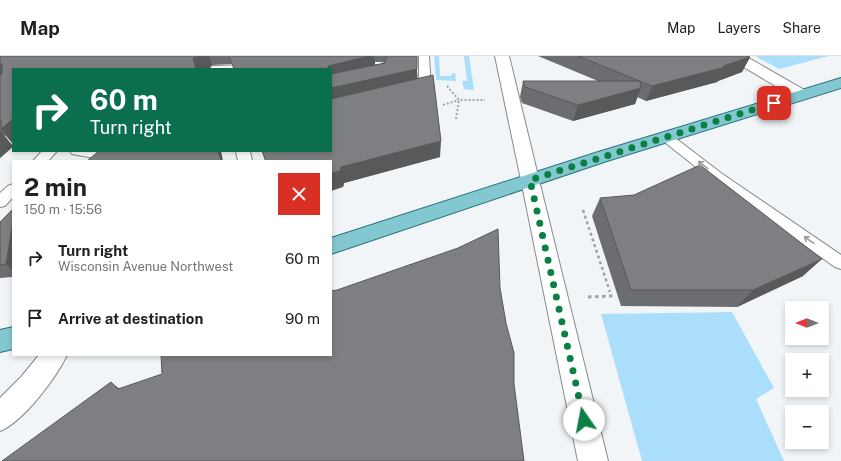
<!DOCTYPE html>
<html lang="en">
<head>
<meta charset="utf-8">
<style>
	body { margin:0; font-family:"Public Sans",sans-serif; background:#f6f6f6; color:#202124; height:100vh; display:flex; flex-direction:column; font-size:15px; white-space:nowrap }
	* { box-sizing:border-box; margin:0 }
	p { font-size:13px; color:#757577 }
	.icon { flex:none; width:22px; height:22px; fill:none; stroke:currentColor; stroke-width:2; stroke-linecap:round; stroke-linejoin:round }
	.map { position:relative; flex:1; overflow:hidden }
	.side { position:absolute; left:12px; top:104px; width:320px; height:196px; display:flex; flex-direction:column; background:#fff; border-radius:0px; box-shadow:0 2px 6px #0003 }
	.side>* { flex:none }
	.hud { position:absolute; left:12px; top:12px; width:320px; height:84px; border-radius:0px; box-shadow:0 2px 6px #0003; background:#0b6e4f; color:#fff; overflow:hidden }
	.needle { width:26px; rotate:270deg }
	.tools { position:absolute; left:785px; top:245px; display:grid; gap:8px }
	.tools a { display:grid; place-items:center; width:44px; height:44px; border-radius:0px; background:#fff; box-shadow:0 2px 6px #0003; font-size:20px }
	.pin { position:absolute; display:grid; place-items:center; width:34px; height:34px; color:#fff; margin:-17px; border-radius:8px; box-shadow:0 2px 6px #0006 }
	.me { position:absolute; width:44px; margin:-22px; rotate:348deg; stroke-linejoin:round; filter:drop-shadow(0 0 3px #0008) }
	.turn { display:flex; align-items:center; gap:14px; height:84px; padding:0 12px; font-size:18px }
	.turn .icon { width:52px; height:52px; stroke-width:2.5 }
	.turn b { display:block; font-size:28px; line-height:34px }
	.round { display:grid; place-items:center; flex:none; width:42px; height:42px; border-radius:0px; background:#f6f6f6 }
	.headline { display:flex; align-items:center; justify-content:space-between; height:68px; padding:0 12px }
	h1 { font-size:24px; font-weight:700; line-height:30px }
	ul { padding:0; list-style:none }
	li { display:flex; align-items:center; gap:12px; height:60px; padding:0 12px }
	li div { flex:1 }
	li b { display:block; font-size:15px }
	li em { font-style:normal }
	header { display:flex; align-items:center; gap:24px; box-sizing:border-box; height:56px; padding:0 20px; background:#fff; border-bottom:1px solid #e0e0e0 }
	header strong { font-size:19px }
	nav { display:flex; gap:22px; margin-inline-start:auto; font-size:14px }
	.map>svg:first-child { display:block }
	.green { fill:#abdefb }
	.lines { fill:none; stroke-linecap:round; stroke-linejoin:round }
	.service-casing { stroke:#868a8c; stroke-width:2 }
	.minor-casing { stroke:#868a8c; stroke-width:2 }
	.tertiary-casing { stroke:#868a8c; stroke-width:2 }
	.secondary-casing { stroke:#868a8c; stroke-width:2 }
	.primary-casing { stroke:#2a747e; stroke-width:2 }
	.path-far2 { stroke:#a1a4a5; stroke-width:2; stroke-dasharray:2 2; stroke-linecap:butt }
	.path-far1 { stroke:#a1a4a5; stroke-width:2.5; stroke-dasharray:3 3; stroke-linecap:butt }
	.path { stroke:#a1a4a5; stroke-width:3; stroke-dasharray:3.5 3.5; stroke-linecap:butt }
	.service { fill:#fff; fill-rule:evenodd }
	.minor { fill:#fff; fill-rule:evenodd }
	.tertiary { fill:#fff; fill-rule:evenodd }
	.secondary { fill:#fff; fill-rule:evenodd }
	.primary { fill:#83c7d0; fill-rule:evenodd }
	.wall { fill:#6c6d70; fill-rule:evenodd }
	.shaded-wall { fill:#58595b }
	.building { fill:#7d7f82; stroke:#58595b }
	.oneway { stroke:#9a9a9b }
	.route { stroke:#0b8043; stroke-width:7; stroke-dasharray:0 12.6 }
</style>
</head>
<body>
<header>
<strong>Map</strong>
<nav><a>Map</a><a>Layers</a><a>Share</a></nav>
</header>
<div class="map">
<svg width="841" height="405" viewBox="0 0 841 405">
	<rect width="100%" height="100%" fill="#f1f5f7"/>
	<!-- green -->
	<path class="green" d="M434,0H439L440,20H451L453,17H455L456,25L436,24Z
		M464,0H469L474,34L464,33L462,25H467Z
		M755,0H829L779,13Z
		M732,256L774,332L756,343L784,405H642L601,258Z"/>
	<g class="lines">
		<!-- service casing -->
		<g class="service-casing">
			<path id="service" d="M419,0H429L431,32L429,34L414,37L408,34L410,32L419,30Z
				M256,9L260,10L261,13H208L213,10Z
				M666,77L670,78L721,117L841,199V213L835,211L711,123L662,84L660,81Z
				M0,79L13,81V89L0,87Z
				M42,95H57L48,105H33Z
				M70,95H104L122,98L134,95H159L157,98L127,105H114L77,99L72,98Z
				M236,95H250L252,105H238Z
				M13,128V141L5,150L0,151V137L8,130Z"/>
		</g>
		<!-- minor casing -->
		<g class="minor-casing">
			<path id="minor" d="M728,0H745L808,36L810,39L808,42H796L730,3Z
				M530,118L537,119L539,124L608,405H578L521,124L523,119Z"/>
		</g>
		<!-- tertiary casing -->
		<g class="tertiary-casing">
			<path id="tertiary" d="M495,0H509L539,124L537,129L530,130L523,129L521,124Z"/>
		</g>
		<!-- secondary casing -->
		<g class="secondary-casing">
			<path id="secondary" d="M39,299H67C56,322 23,366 0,375V342L21,321Z"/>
		</g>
		<!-- primary casing -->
		<g class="primary-casing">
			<path id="primary" d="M841,22V32L607,105L331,198V182L595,97Z
				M13,271V293L0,296V274Z"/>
		</g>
		<!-- path-far2 -->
		<path class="path-far2" d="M447,30L459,44H485
			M443,49L459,44
			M456,63L459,44"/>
		<!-- path-far1 -->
		<path class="path-far1" d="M583,154L610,236"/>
		<!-- path -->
		<path class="path" d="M588,241L611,240L609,235"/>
		<!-- service -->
		<use href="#service" class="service"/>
		<!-- minor -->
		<use href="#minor" class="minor"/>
		<!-- tertiary -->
		<use href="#tertiary" class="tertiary"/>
		<!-- secondary -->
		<use href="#secondary" class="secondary"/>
		<!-- primary -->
		<use href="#primary" class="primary"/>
	</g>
	<!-- wall -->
	<path class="wall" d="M0,0H417V23L440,101L344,127L343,131L331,105H265L262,95H331L232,8L212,9L210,11L13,13V88L5,79L3,78L13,91L0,102ZM375,6H382L384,7L375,9Z
		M538,0H747L750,1L742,16L718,25L717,26L646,45L637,41L635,48L573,65L522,47L520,41L523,25H598Z
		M600,142L803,220L737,251L621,250L592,160Z
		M13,153V221L0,222V166Z"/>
	<!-- shaded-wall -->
	<path class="shaded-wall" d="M201,0H209L212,9L210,11L211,13H196L193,2Z
		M369,0H374L376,14L331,25V13H328V10Z
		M750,1L742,16L718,25L717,26L646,45L652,30Z
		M2,8L13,23L0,31V9Z
		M417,13L418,29L331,48V32Z
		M641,32L635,48L573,65L578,49Z
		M13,63V88L1,73Z
		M0,74L13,90L0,102Z
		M441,85L440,101L344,127L343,131L331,135V117L341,111Z
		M218,95H221L223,105H221Z
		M13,165V215L6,208Z
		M822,203L803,220L737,251L753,234Z
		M111,326L128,340L118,333Z"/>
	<!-- building -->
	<path class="building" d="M0,0H201L193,2L196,13H13V63L1,73V64H0V19L2,18V8L0,9Z
		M229,0H369L328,10V13H234Z
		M387,0H417V13L331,32V18L385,7Z
		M578,0H747L750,1L723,10L725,11L652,30Z
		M433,19L441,85L341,111L340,115L331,117V105H266L262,95H331V43Z
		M523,25H640L641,32L578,49L525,31Z
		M99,95H218L221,105H87Z
		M700,109L822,203L753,234H631L600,142L634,139Z
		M13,153V165L6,208L0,209V166Z
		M498,173L500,232L506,267L514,297V328L524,405H2L111,326L118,333L162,318L161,299H331V235L337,234L458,192Z"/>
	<!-- one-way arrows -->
	<defs><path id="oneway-shaft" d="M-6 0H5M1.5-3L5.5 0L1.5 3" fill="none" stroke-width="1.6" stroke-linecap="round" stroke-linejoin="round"/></defs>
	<g class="oneway">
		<use href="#oneway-shaft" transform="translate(703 109) rotate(-142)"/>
		<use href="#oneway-shaft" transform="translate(809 184) rotate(-145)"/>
	</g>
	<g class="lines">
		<!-- route -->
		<path class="route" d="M584,364L530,124L774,47"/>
	</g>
</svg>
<div class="tools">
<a><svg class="needle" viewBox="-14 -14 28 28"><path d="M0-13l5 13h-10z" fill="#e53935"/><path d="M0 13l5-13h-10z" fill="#757577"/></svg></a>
<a>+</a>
<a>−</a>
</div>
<div class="pin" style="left:774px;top:47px;background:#d93025"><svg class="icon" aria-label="arrive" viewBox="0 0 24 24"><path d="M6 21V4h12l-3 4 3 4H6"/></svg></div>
<svg class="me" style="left:584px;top:364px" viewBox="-20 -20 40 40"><circle r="19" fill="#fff"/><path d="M0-13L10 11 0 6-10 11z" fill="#0b8043"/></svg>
<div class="hud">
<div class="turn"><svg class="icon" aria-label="right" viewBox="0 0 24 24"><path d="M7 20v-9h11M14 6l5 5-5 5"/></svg><div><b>60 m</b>Turn right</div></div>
</div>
<section class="side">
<div class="headline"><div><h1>2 min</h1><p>150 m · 15:56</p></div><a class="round" style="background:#d93025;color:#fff"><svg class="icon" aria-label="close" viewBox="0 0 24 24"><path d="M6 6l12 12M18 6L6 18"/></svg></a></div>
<ul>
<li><svg class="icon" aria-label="right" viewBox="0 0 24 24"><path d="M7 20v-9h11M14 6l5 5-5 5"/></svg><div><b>Turn right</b><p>Wisconsin Avenue Northwest</p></div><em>60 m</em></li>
<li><svg class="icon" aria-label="arrive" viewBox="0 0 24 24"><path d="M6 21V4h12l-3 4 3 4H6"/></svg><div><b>Arrive at destination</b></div><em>90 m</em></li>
</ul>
</section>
</div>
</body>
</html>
